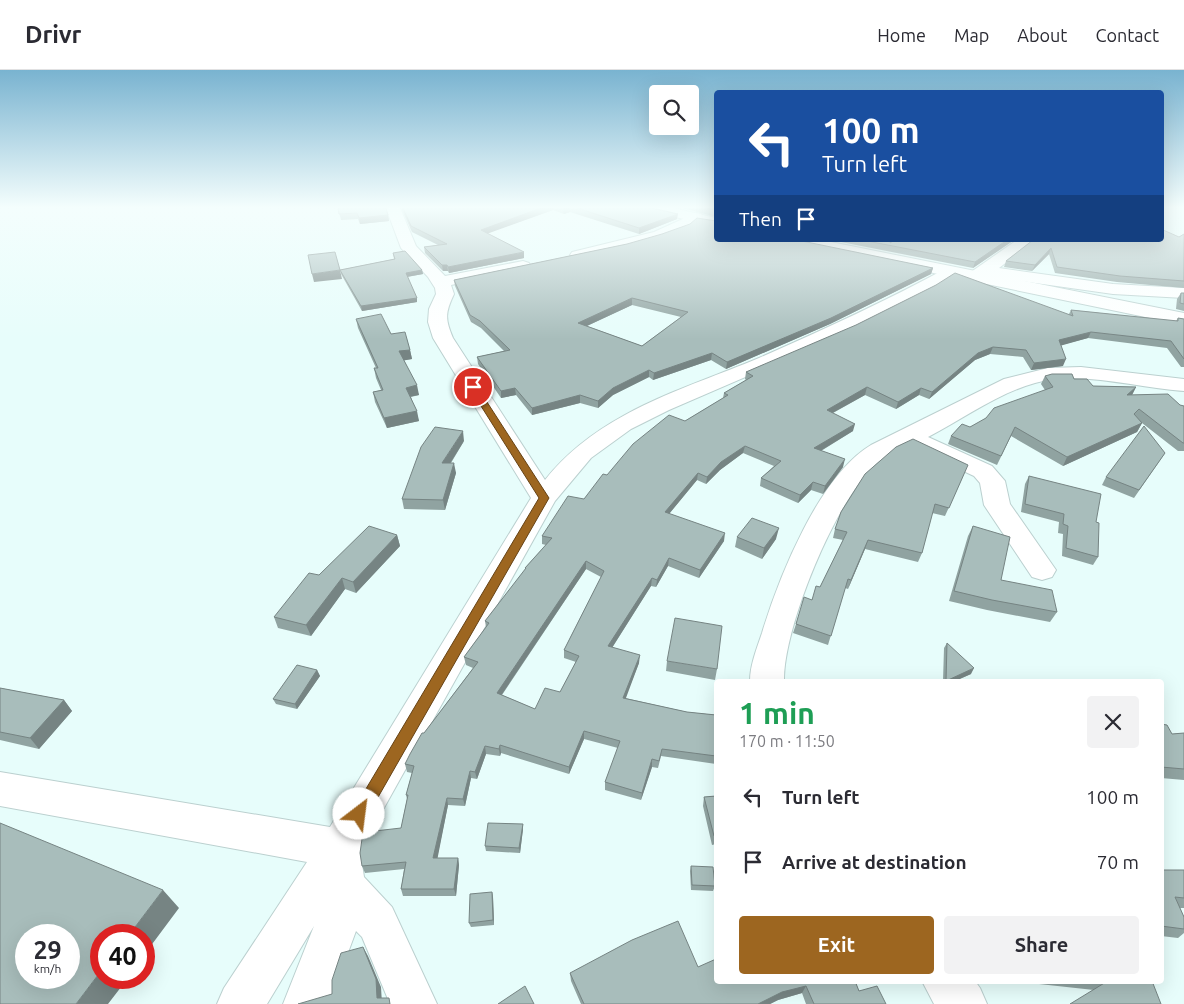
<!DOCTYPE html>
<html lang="en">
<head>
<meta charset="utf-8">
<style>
	body { margin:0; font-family:Ubuntu,sans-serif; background:#f2f2f3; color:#2b2b33; height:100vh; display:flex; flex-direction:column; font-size:19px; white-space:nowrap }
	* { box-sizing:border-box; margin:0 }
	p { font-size:16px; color:#7c7c81 }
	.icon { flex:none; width:28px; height:28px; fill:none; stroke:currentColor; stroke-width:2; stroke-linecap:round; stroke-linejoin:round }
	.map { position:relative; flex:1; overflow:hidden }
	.sheet { position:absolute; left:714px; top:609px; width:450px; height:305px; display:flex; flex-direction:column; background:#fff; border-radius:5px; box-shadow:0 5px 20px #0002 }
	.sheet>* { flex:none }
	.banner { position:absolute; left:714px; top:20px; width:450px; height:152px; border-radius:5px; box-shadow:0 5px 20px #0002; background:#1a4fa0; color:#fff; overflow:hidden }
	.tools { position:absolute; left:649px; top:15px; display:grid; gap:10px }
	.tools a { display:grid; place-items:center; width:50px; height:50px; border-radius:5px; background:#fff; box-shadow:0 5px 20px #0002; font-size:25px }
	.speed { position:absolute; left:15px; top:854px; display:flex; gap:10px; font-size:25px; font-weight:700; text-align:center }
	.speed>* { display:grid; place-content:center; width:65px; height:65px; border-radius:50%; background:#fff; box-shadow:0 5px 20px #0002; line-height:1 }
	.speed small { font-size:12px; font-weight:400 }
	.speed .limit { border:8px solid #d22; background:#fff; color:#111 }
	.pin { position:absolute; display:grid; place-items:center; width:42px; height:42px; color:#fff; margin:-21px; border:2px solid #fff; border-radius:50%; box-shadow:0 1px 5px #0007 }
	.me { position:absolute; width:55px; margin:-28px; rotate:30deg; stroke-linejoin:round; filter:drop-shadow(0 0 4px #0008) }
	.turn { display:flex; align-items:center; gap:18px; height:105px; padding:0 25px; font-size:22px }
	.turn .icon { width:65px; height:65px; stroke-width:2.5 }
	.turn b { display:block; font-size:35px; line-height:42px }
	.then { display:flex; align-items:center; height:48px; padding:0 25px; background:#0003; gap:10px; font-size:19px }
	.round { display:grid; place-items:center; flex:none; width:52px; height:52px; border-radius:5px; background:#f2f2f3 }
	.headline { display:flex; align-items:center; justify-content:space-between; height:85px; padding:0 25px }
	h1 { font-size:30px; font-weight:600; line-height:38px; color:#1e9e55 }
	.action { display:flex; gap:10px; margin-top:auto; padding:10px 25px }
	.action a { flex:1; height:58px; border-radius:5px; background:#9d6620; color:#fff; font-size:20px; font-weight:600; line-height:58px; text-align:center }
	.action a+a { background:#f2f2f3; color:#2b2b33 }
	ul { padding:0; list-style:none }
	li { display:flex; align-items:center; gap:15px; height:65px; padding:0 25px }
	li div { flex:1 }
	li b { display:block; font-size:19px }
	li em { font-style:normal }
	header { display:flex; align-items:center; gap:30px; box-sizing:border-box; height:70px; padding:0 25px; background:#fff; border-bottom:1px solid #e1e1e2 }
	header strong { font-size:24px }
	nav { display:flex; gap:28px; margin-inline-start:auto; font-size:18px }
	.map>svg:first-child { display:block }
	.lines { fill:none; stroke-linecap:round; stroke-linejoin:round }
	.minor-casing { stroke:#bbd0cf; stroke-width:2 }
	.highway-casing { stroke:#bbd0cf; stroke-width:2 }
	.minor { fill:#fff; fill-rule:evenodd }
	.highway { fill:#fff; fill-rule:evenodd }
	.wall { fill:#90a3a1; fill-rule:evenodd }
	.shaded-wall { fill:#768483 }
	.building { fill:#a8bdbb; stroke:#768483; fill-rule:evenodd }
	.route { fill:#9d6620; stroke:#664215 }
</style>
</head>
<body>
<header>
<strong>Drivr</strong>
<nav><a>Home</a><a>Map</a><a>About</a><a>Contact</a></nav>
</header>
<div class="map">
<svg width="1184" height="934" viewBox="0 0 1184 934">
	<rect width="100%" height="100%" fill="#e7fdfb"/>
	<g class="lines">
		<!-- minor casing -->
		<g class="minor-casing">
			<path id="minor" d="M386,138H400L416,176L445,206L523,191L529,193L531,196L529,199L523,201L451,215L454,224C445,243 445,249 453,268L545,410C599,342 682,320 759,288C823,260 886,231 947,198H959L961,202L933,220L854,260L669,340L631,359L591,388L555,431L360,781L364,807L392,837L437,934H390L362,867L356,861L329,934H283L314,856L267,934H217L224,918L307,792L0,736V702L330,757L531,428L433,268L428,252L429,239L436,224L435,218L428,207L401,178Z
				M696,143L701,144L703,147L701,150L664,168L578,190L570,185L572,182L654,162Z
				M1017,170H1035L999,198L1113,214L1184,218V228L1113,224L987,206L977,211L971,210L969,206L971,202Z
				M1081,297L1184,309V321C1136,318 1082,300 1035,313C996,324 963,349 928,367L992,396L1005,411L1010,434L1056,500L1052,507L1042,510L1032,507L984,435L980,413L974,406L910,376C898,381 886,385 876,394C836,429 783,558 784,611H750C750,595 757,578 762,563C779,507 819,406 871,375L1004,309L1048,298Z
				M922,911H975L980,918L987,934H934Z"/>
		</g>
		<!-- highway casing -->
		<g class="highway-casing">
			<path id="highway" d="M646,138H673L716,148V156L648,141Z
				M790,170H821L1184,243V255L798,175Z"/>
		</g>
		<!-- minor -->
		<use href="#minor" class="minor"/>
		<!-- highway -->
		<use href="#highway" class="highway"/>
	</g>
	<!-- wall -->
	<path class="wall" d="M338,138L388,145L389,151L360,154L358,149L341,150Z
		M401,138H652L677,149L639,164L570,142L564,144L553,140L487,163L524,188L449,203L448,201H443L425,183L424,177L438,175L412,162Z
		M682,138H716V147Z
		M1184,164V218L1117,212L1055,203L1049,184L1032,201L1004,197L1006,191L1033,170L1179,167Z
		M831,170H891L890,173L1014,170L973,198Z
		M799,171L933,198L931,204L830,254L726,299L711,290L653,310L649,307L613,325L598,338L580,333L532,345L516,325L501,328L478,294L477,287L504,281L481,258L471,252L455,216L454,210L627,174ZM632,235L681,247L642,276L587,256Z
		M393,183L422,200L423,204L407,207L417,232L362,241L341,204L340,200L394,189Z
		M1181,223H1184V241L1176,239L1177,229Z
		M1071,240L1176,251L1178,248L1184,249V297H1181L1167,278L1088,268L1061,275L1063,296L1031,300L1023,287L990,284L975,290L929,329L919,325L896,339L865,325L833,343L853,361L821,381L843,397L823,424L811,420L798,433L760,416L761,408L774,396L743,383L720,400L706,414L697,410L669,444L724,471L699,508L668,496L656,517L651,516L612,578L639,593L625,628L687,642L716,645V694L661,686L658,698L652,697L641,730L605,720V712L618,678L584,669L569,704L501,683L500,686L486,684L477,709L471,708L465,736L448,735L437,788H458L459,795L456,826H403L401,819L404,799L365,803L362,796L401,758L407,729L406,725L412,703L407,702L405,694L424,663L473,598L466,595L464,587L486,557L485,551L525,500V498L546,475L542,474V466L584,429L607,405L685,351L723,328L724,323L746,310L745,309L746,302L1069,244ZM586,499L601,507L564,580V588L576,592L560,622L535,639L502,625Z
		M356,249L391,264L410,280L412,289L404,290L419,325L411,327L419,351L387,358L375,332L373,322L381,320L376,308L374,298H376L358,258Z
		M1045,306L1074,309L1093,316L1136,317L1132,325L1184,336V381H1178L1142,353L1137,362L1063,396L1011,366L997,395L948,374L951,366L970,357L1045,320L1041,314Z
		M464,371L451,393L456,403L445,440L404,439L402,429Z
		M1165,383L1134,428L1102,415L1106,407Z
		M964,404L945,446L932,443L922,483L918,492L865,479L848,519L845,518L828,575L793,563L796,554L820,517L843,470L833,468L835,459Z
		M1029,406L1096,452L1098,487L1093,495L1062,486L1063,464L1058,463L1059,452L1021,442L1025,414Z
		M973,456L1001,510L1057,542L1050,552L987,540L949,531L968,466Z
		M397,465L400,476L356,523L345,519L311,566L278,558L274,547L319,505Z
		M737,467L776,469L762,489L735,477Z
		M947,573L971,604L955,611H943L944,578Z
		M667,591L717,599L715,610L666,601Z
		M317,600L320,606L297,639L276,634L273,629Z
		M0,618L64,630L72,641L39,679L0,670Z
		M1161,654L1172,664L1184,663V710L1161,708Z
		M716,726V774L712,775L703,736L704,727Z
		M523,754V759L520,783L486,781L485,776Z
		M691,796L715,816L713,821L691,820L690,801Z
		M1161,800H1184V838H1180L1184,847V863L1178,868L1161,866Z
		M492,822L493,827L494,855L471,857L469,853Z
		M698,897L855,911L859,921L886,934H806L802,923L778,930L770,934H581L571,911L570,903Z
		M1038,911H1152L1094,920L1039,914Z"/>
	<!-- shaded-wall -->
	<path class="shaded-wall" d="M541,138H553V140L481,166V160Z
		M563,138H570V142L564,144Z
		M678,144L677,149L639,164V158Z
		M388,145L389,151L360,154L359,148Z
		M1007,170H1014L973,198L975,192Z
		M1051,178L1049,184L1032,201L1035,195Z
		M524,182V188L449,203L448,197Z
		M442,195H447L448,201H443Z
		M933,198L931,204L830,254L726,299L727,292Z
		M340,200L342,209L314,212L312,204Z
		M422,200L423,204L406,207V203Z
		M417,228V232L362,241L361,236Z
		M632,228V235L578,260V253Z
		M1091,262L1088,268L1056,277L1059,270Z
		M993,277L990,284L975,290L929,329L932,322L978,283Z
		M410,280L412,289L401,291L399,281Z
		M712,283L711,290L653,310L654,303Z
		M1066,289L1063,296L1031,300L1034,293Z
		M649,300V307L613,325L598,338V331L613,318Z
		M417,315L419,325L408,327L406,318Z
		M867,317L865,325L825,347L827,340Z
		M1136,317L1132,325H1127Z
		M515,318L516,325L501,328V321Z
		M921,318L919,325L896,339L898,332Z
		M580,325V333L532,345V338Z
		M417,341L419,351L387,358L384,348Z
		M1142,353L1137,362L1063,396L1067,387Z
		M855,354L853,361L812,386L814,378Z
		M463,361L464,371L444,403L442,393Z
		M745,376L743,383L720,400L706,414L707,407L721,392Z
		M845,389L843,397L823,424L825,416Z
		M454,393L456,403L445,440L443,430Z
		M698,403L697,410L664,450L665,442Z
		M813,412L811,420L798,433L800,425Z
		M779,458L776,469L762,489L764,478Z
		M725,463L724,471L699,508L700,500Z
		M397,465L400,476L356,523L353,512Z
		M868,470L865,479L848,519L851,510Z
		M669,488L668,496L656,517L657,510Z
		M586,491V499L498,630L497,623Z
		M342,508L345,519L311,566L306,555Z
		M652,508L651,516L608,584V576Z
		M640,585L639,593L623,636V628Z
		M974,598L971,604L955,611H946Z
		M317,600L320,606L297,639L295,634Z
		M64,630L72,641L39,679L30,668Z
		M584,661V669L569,704V697Z
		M500,675L501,683L500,686L499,679Z
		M485,676L486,684L477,709L475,702Z
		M652,689V697L641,730L642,723Z
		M470,701L471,708L465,736L463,729Z
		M447,728L448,735L436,796L433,788Z
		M523,754V759L520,783L519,778Z
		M458,788L459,795L456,826L454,819Z
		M163,820L179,838L144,885V865H129Z
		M492,822L493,827L494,855L493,850Z
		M363,877L368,886L381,917L382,934L377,928Z
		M101,901V908H128L108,934H76Z
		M806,916L802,923L778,930L770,934H758L782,922Z"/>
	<!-- building -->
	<path class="building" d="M338,138H386L388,145L359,148L357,143L339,144Z
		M403,138H541L481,160L524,182L448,197L447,195H442L424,177L447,174L411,156Z
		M577,138H652L678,144L639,158Z
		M706,138H716V141Z
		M697,148L716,151V170H797L933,198L831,248L727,292L712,283L654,303L649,300L613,318L598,331L580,325L532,338L515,318L501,321L477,287L510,280L480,251L470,245L454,210L627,174L662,164L690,154ZM632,228L688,242L642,276L578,253Z
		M1161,159L1179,167L1184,164V211L1120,206L1057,197L1051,178L1035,195L1006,191L1033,170H1161Z
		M862,170H891L890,173L895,170H1007L975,192Z
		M405,181L422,200L406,203L417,228L361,236L340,200L395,189L393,183Z
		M335,182L340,200L312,204L308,185Z
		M955,203L1073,246L1071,240L1178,251V248L1184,249V289L1171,271L1091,262L1059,270L1066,289L1034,293L1026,280L993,277L978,283L932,322L921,318L898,332L867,317L827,340L855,354L814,378L845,389L825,416L813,412L800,425L761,408L781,391L745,376L721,392L707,407L698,403L665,442L725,463L700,500L669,488L657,510L652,508L608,576L640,585L623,628L687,642L716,645V686L662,679L659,691L652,689L642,723L605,712L620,671L584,661L569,697L500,675L499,679L485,676L475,702L470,701L463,729L447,728L433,788H458L454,819H401L406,792L362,796L360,783L362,769L366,762L401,758L408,725H406L414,696L405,694L410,684L422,663H424L478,592L464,587L489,553L485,551L526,498H525L552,468L542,466L568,426L584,429L603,404L607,405L633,374L669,345L685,351L728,325L724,323L753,306L746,302L856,255L936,215ZM586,491L604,501L564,580L579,586L560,622L545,618L535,639L497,623Z
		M1181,223H1184V234L1180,233Z
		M381,244L391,264L405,262L410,280L399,281L417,315L406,318L417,341L384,348L373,322L383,320L374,298H378L356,249Z
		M1052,304H1072L1074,309H1087L1093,316L1136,317L1127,325L1168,324L1180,335L1184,336V373H1183L1139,339L1134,344L1142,353L1067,387L1015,357L1001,386L951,366L962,354L970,357L986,348L994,338L1053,317L1045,306Z
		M1144,356L1165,383L1139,420L1106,407Z
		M435,357L463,361L442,393H454L443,430L402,429L421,377Z
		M913,369L968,395L949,438L935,434L922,483L868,470L851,510L848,509L831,566L796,554L804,527L812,530L816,516L820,517L847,462L835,459L841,442L865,404L896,377Z
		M1029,406L1101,424L1096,452L1099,453L1098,487L1066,478L1068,456L1063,454L1064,444L1025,434Z
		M752,448L779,458L764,478L737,467Z
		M369,456L397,465L353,512L342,508L306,555L274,547L309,503L319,505Z
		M973,456L1010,467L1001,510L1052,520L1057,542L992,530L954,521Z
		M675,548L722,556L717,599L667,591Z
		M947,573L974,598L946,611Z
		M297,595L317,600L295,634L273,629Z
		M0,618L64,630L30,668L0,662Z
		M1161,654L1167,655L1172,664L1184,663V699L1161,697Z
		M716,726V766H714L704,727Z
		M0,753L163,820L129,865H101V901L76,934H0ZM26,865H69V908H26Z
		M488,753L523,754L519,778L485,776Z
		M691,796L713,797L715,816L692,815Z
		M1161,800H1184V828L1175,827L1184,847V859L1161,856Z
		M492,822L493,850L469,853L470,824Z
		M678,851L698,897L716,889V911H855L859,921L877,916L886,934H814L806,916L782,922L758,934H584L570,903L632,870Z
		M363,877L376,909L377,928H389L390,934H298L332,924V910L341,883Z
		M1099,911H1152L1161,934H1070L1106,912Z
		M525,916L534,934H498Z"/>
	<!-- sky -->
	<linearGradient id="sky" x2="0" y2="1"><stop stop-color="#79b3d0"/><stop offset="0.51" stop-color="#f4fefd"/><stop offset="1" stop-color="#f4fefd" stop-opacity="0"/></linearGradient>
	<rect width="1184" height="269" fill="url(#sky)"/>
	<!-- route -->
	<path class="route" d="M470,315H476L549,428L365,750L359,752L354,750L351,744L354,739L539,428L469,317Z"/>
</svg>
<div class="tools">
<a><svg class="icon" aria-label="search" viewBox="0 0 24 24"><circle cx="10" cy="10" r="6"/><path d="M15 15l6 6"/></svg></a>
</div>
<div class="speed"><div>29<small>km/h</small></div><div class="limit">40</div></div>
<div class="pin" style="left:473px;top:317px;background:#d93025"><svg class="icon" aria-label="arrive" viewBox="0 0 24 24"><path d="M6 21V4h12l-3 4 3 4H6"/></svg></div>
<svg class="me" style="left:359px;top:744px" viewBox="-20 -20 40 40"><circle r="19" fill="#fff"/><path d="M0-13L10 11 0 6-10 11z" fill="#9d6620"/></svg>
<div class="banner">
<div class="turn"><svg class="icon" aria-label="left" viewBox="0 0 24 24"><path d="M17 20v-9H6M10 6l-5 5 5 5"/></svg><div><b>100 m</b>Turn left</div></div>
<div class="then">Then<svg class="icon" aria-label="arrive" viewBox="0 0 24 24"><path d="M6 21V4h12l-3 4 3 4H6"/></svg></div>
</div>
<section class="sheet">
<div class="headline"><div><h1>1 min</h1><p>170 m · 11:50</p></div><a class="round"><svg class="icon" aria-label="close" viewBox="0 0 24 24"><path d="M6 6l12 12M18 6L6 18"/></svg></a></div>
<ul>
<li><svg class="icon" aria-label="left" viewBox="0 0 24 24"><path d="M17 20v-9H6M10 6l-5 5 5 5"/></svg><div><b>Turn left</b></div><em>100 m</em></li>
<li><svg class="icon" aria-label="arrive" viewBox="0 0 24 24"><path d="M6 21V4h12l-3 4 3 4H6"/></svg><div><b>Arrive at destination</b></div><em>70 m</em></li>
</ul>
<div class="action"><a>Exit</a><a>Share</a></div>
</section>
</div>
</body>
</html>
